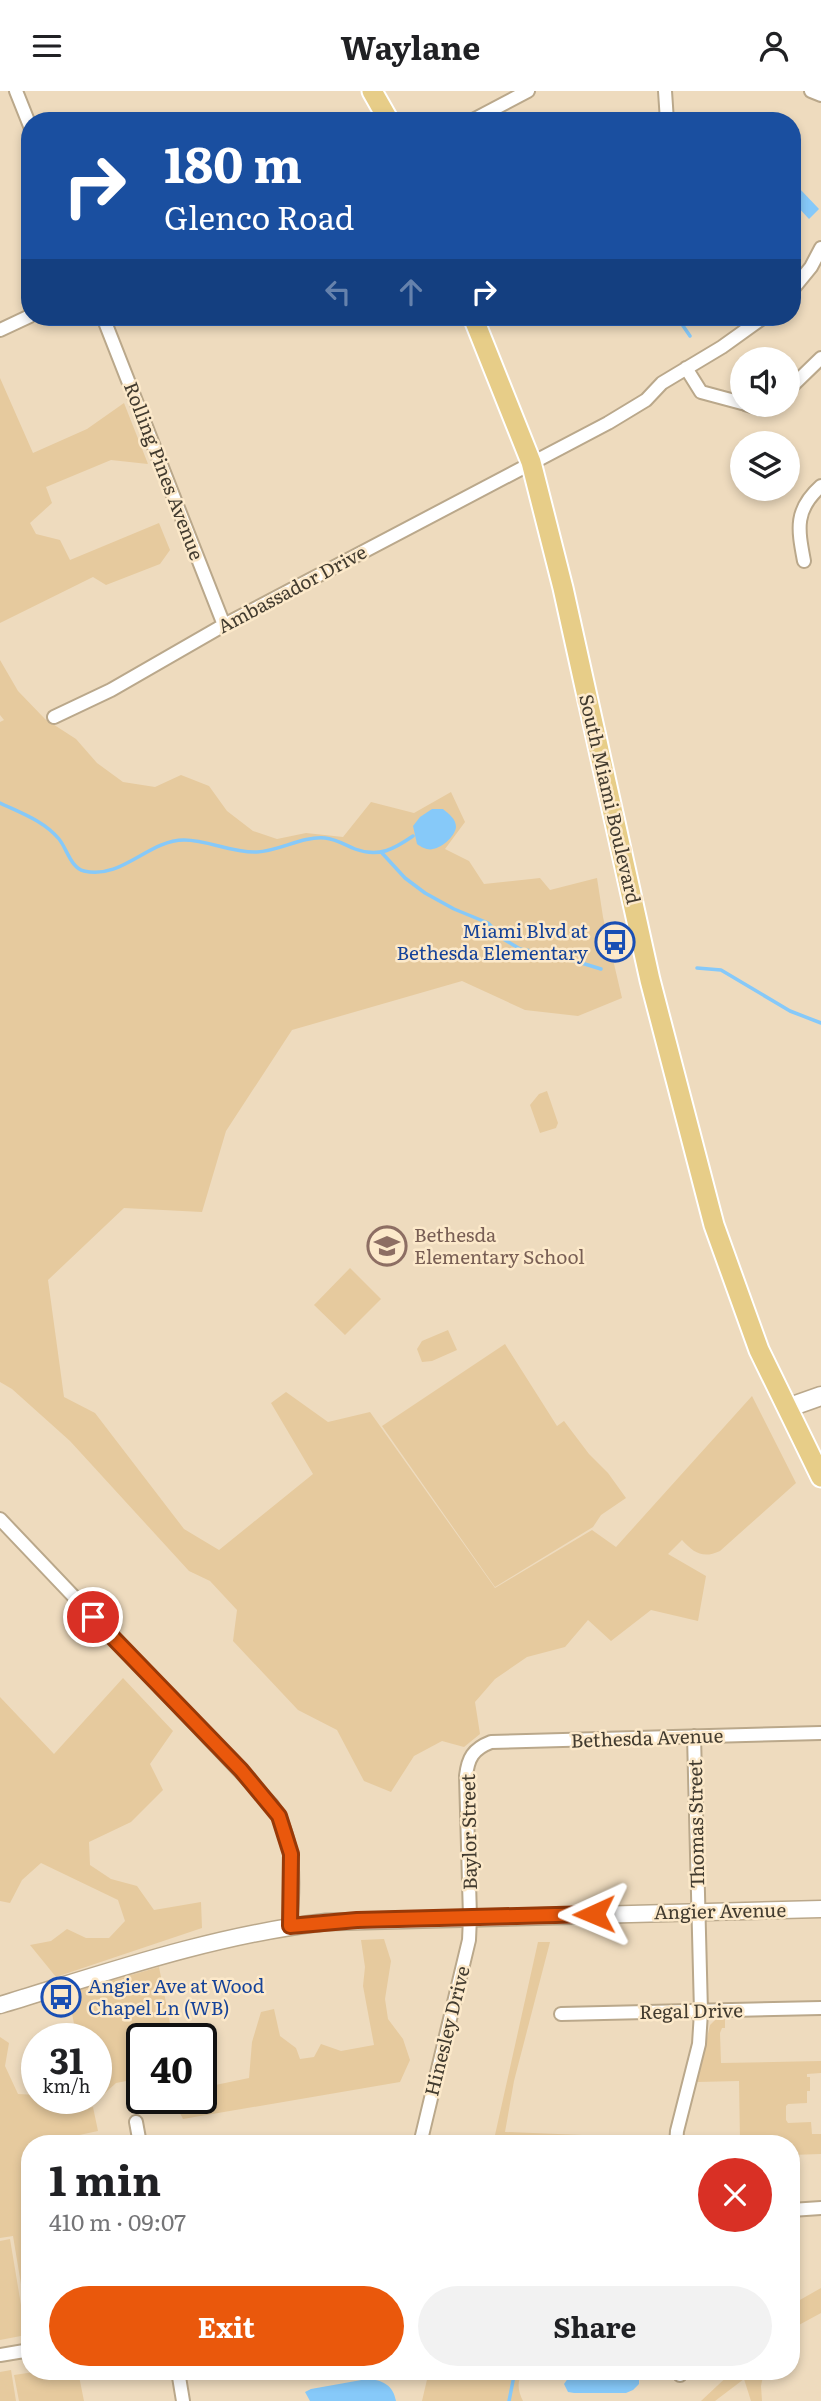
<!DOCTYPE html>
<html lang="en">
<head>
<meta charset="utf-8">
<style>
	body { margin:0; font-family:Literata,serif; background:#f2f2f2; color:#202124; height:100vh; display:flex; flex-direction:column; font-size:26px; white-space:nowrap }
	* { box-sizing:border-box; margin:0 }
	p { font-size:23px; color:#757577 }
	.icon { flex:none; width:38px; height:38px; fill:none; stroke:currentColor; stroke-width:2; stroke-linecap:round; stroke-linejoin:round }
	.map { position:relative; flex:1; overflow:hidden }
	.side { position:absolute; left:21px; top:2044px; width:779px; height:245px; display:flex; flex-direction:column; background:#fff; border-radius:28px; box-shadow:0 4px 10px #0003 }
	.side>* { flex:none }
	.banner { position:absolute; left:21px; top:21px; width:780px; height:214px; border-radius:28px; box-shadow:0 4px 10px #0003; background:#1a4fa0; color:#fff; overflow:hidden }
	.tools { position:absolute; left:730px; top:256px; display:grid; gap:14px }
	.tools a { display:grid; place-items:center; width:70px; height:70px; border-radius:50%; background:#fff; box-shadow:0 4px 10px #0003; font-size:35px }
	.speed { position:absolute; left:21px; top:1932px; display:flex; gap:14px; font-size:35px; font-weight:700; text-align:center }
	.speed>* { display:grid; place-content:center; width:91px; height:91px; border-radius:50%; background:#fff; box-shadow:0 4px 10px #0003; line-height:1 }
	.speed small { font-size:18px; font-weight:400 }
	.speed .limit { border:4px solid #111; border-radius:10px; background:#fff; color:#111 }
	.pin { position:absolute; display:grid; place-items:center; width:60px; height:60px; color:#fff; margin:-30px; border:4px solid #fff; border-radius:50%; box-shadow:0 2px 7px #0007 }
	.me { position:absolute; width:77px; margin:-38px; rotate:269deg; stroke-linejoin:round; filter:drop-shadow(0 0 5px #0008) }
	.turn { display:flex; align-items:center; gap:24px; height:147px; padding:0 28px; font-size:32px }
	.turn .icon { width:91px; height:91px; stroke-width:2.5 }
	.turn b { display:block; font-size:49px; line-height:60px }
	.lanes { display:flex; align-items:center; height:66px; padding:0 28px; background:#0003; justify-content:center; gap:35px; direction:ltr }
	.lanes .off { opacity:.35 }
	.round { display:grid; place-items:center; flex:none; width:74px; height:74px; border-radius:37px; background:#f2f2f2 }
	.overview { display:flex; align-items:center; justify-content:space-between; height:119px; padding:0 28px }
	h1 { font-size:42px; font-weight:700; line-height:52px }
	.cta { display:flex; gap:14px; margin-top:auto; padding:14px 28px }
	.cta a { flex:1; height:80px; border-radius:42px; background:#ea580c; color:#fff; font-size:28px; font-weight:700; line-height:80px; text-align:center }
	.cta a+a { background:#f2f2f2; color:#202124 }
	header { display:flex; justify-content:space-between; align-items:center; height:91px; padding:0 28px; background:#fff; font-size:32px; font-weight:700 }
	.map>svg:first-child { display:block }
	.green { fill:#e6ca9e }
	.water { fill:#86c9f9 }
	.lines { fill:none; stroke-linecap:round; stroke-linejoin:round }
	.stream { stroke:#86c9f9; stroke-width:3.5 }
	.minor-casing { stroke:#baa88b; stroke-width:16 }
	.tertiary-casing { stroke:#baa88b; stroke-width:19 }
	.secondary-casing { stroke:#baa88b; stroke-width:21 }
	.primary-casing { stroke:#fff; stroke-width:23 }
	.minor { stroke:#fff; stroke-width:12 }
	.tertiary { stroke:#fff; stroke-width:16 }
	.secondary { stroke:#fff; stroke-width:18 }
	.primary { stroke:#e7cd88; stroke-width:19 }
	.route-casing { stroke:#983908; stroke-width:18 }
	.route { stroke:#ea580c; stroke-width:12 }
	.labels { text-anchor:middle; stroke-width:5; stroke-linejoin:round; paint-order:stroke }
	.street-label { font-size:19px; fill:#423b2f; stroke:#fce9ca }
	.transit-label { font-size:19px; fill:#164399; stroke:#fce9ca; text-anchor:end }
	.education-label { font-size:19px; fill:#785e54; stroke:#fce9ca; text-anchor:start }
</style>
</head>
<body>
<header><svg class="icon" aria-label="menu" viewBox="0 0 24 24"><path d="M4 6h16M4 12h16M4 18h16"/></svg>Waylane<svg class="icon" aria-label="person" viewBox="0 0 24 24"><circle cx="12" cy="8" r="4"/><path d="M4 21q1-7 8-7t8 7"/></svg></header>
<div class="map">
<svg width="821" height="2310" viewBox="0 0 821 2310">
	<rect width="100%" height="100%" fill="#eedbbe"/>
	<!-- green -->
	<path class="green" d="M0,287L33,362L87,338L124,312L148,373L111,369L46,396L52,412L30,432L36,443L60,449L70,469L159,432L170,459L160,473L106,494L93,486L0,532Z
		M0,569L18,600L45,628L76,648L97,672L123,691L155,696L181,684L209,695L227,720L253,740L277,748L306,742L343,746L371,711L414,722L451,701L465,731L445,758L469,770L484,793L540,787L550,799L597,787L603,826L622,907L578,925L525,919L462,890L292,939L226,1040L202,1121L124,1117L48,1189L64,1306L95,1322L184,1438L219,1459L313,1383L271,1312L286,1301L328,1331L370,1321L495,1497L592,1439L616,1456L752,1305L796,1392L720,1460C703,1468 694,1462 682,1449L668,1463L706,1485L698,1530L651,1519L611,1550L588,1529L565,1556L527,1566L495,1588L475,1611L480,1643L464,1656L442,1650L414,1665L391,1701L364,1690L337,1639L298,1619L233,1550L237,1519L210,1490L189,1480L70,1350L12,1298L0,1291V631L4,629L0,624Z
		M547,1000L558,1032L556,1037L540,1042L530,1014L539,1003Z
		M350,1177L381,1208L345,1244L314,1214Z
		M448,1239L457,1259L432,1270L422,1271L417,1258L422,1250Z
		M505,1253L557,1335L564,1330L589,1363L608,1382L626,1407L601,1424L593,1436L495,1496L382,1335Z
		M123,1587L173,1640L150,1673L163,1699L131,1731L89,1751L90,1774L111,1788L137,1795L154,1819L201,1811L202,1837L56,1886L30,1854L51,1850L67,1838L86,1847H109L125,1830L118,1809L41,1772L22,1789L10,1812L0,1810V1606L54,1663Z
		M384,1848L391,1870L385,1908L388,1928L403,1948L410,1969L400,1991L183,2028L172,2007H201V1997L249,1987L252,1951L261,1921L274,1918L280,1945L296,1957L300,1968L314,1966L321,1953L341,1960L374,1954L363,1895L365,1876L361,1849Z
		M538,1851H550L514,1990L505,2041L607,2045V2053H493Z
		M159,1876L173,1948H142V1987L116,1992L104,2003L96,2000V1948H77L68,1902Z
		M716,1928H725V1937H722L720,1942L721,1972L821,1970V1982L807,1983V1986H810V2000H807V2012L788,2013L786,2015V2029L788,2032L811,2031L812,2043H821V2063L791,2064V2053H683L684,2047H707V2051L740,2050L739,1990L697,1991L710,1934Z
		M0,1946L9,1952L5,1975L18,2003L37,2004V2007H44L60,2023L93,2016L98,2040L70,2046L62,2053H30L29,2241L13,2145L0,2147Z
		M10,2148L26,2244L0,2249V2150Z
		M821,2197V2222L797,2235L791,2241V2214Z
		M11,2279L16,2310H0V2281Z
		M41,2280H78L84,2310H19L14,2284Z
		M429,2280H524C516,2290 518,2300 523,2310H422Z
		M733,2280H764L761,2295L762,2310H751L744,2288L715,2310H701Z"/>
	<!-- water -->
	<path class="water" d="M799,97L819,118L809,128L796,114H793V102Z
		M432,718H443C449,723 456,728 456,736C455,747 437,761 427,758C425,758 418,754 417,753L413,735L420,726Z
		M573,2280H639V2293L633,2299L626,2302H574L568,2301L564,2293Z
		M367,2288C383,2289 393,2294 396,2310H310L305,2301L311,2298Z"/>
	<g class="lines">
		<!-- stream -->
		<path class="stream" d="M677,226L690,245
			M0,712C21,722 44,730 59,748C67,758 71,777 84,780C122,789 148,749 184,749C209,749 231,762 257,761C280,760 302,745 325,747C336,748 345,754 355,758C379,767 394,758 413,745
			M382,762L405,787L425,802L454,818L488,832L505,849L520,858L559,865L601,878
			M697,877L721,879L790,920L821,932
			M509,2310L515,2280"/>
		<!-- minor casing -->
		<g class="minor-casing">
			<path id="minor" d="M16,0L30,35
				M665,0L667,30
				M811,0L821,4
				M471,30L528,0
				M793,198L811,176L821,157
				M103,226L224,534
				M0,239L30,225
				M686,277L701,301L742,312
				M788,299L821,267
				M745,313L762,318L773,313
				M804,470C798,438 794,419 821,395
				M54,626L111,599L224,534L608,332L646,309L662,292L722,256L764,226
				M0,1428L272,1714C296,1749 294,1794 290,1835
				M561,1923L821,1917
				M136,2031L140,2053
				M420,2053L469,1849L470,1826L466,1685C468,1667 473,1658 491,1651L821,1642
				M676,2053L677,2040L699,1953L701,1921L694,1645
				M791,2119L821,2117
				M0,2264L30,2259
				M178,2280L183,2310
				M680,2280V2284"/>
		</g>
		<!-- tertiary casing -->
		<g class="tertiary-casing">
			<path id="tertiary" d="M0,1914C108,1881 214,1844 326,1831L821,1818"/>
		</g>
		<!-- secondary casing -->
		<g class="secondary-casing">
			<path id="secondary" d="M787,1317L821,1305"/>
		</g>
		<!-- primary casing -->
		<g class="primary-casing">
			<path id="primary" d="M372,0L389,30
				M473,226L531,371L563,497L650,889L714,1134L759,1259L821,1386"/>
		</g>
		<!-- minor -->
		<use href="#minor" class="minor"/>
		<!-- tertiary -->
		<use href="#tertiary" class="tertiary"/>
		<!-- secondary -->
		<use href="#secondary" class="secondary"/>
		<!-- primary -->
		<use href="#primary" class="primary"/>
	</g>
	<g class="lines">
		<!-- route casing -->
		<g class="route-casing">
			<path id="route" d="M93,1526L241,1679L279,1725L291,1763L290,1835L357,1829L594,1823"/>
		</g>
		<!-- route -->
		<use href="#route" class="route"/>
	</g>
	<!-- icons -->
	<defs>
		<g id="bus-ring" transform="scale(2.0125)"><circle r="9.5" fill="#fce9ca" stroke="#1a4fb4" stroke-width="1.5"/><path d="M-5-6H5V4H4V6H2V4H-2V6H-4V4H-5ZM-3.5-4V0h7V-4ZM-3.5 1.2v1.5H-2V1.2ZM2 1.2v1.5H3.5V1.2Z" fill="#1a4fb4"/></g>
		<g id="school-ring" transform="scale(2.0125)"><circle r="9.5" fill="#fce9ca" stroke="#8d6e63" stroke-width="1.5"/><path d="M0-5L7-2L0 1L-7-2ZM-4 1L0 2.5L4 1V4Q0 6-4 4Z" fill="#8d6e63"/></g>
	</defs>
	<g fill-rule="evenodd">
		<use href="#bus-ring" x="615" y="851"/>
		<use href="#school-ring" x="387" y="1155"/>
		<use href="#bus-ring" x="61" y="1906"/>
	</g>
	<g class="labels">
		<!-- street labels -->
		<g class="street-label">
			<text transform="translate(164 380) rotate(69)" y="7">Rolling Pines Avenue</text>
			<text transform="translate(292 498) rotate(-28)" y="7">Ambassador Drive</text>
			<text transform="translate(610 708) rotate(77)" y="7">South Miami Boulevard</text>
			<text transform="translate(647 1647) rotate(-2)" y="7">Bethesda Avenue</text>
			<text transform="translate(696 1733) rotate(-91)" y="7">Thomas Street</text>
			<text transform="translate(469 1741) rotate(-91)" y="7">Baylor Street</text>
			<text transform="translate(720 1820) rotate(-1)" y="7">Angier Avenue</text>
			<text transform="translate(691 1920) rotate(-1)" y="7">Regal Drive</text>
			<text transform="translate(447 1940) rotate(-76)" y="7">Hinesley Drive</text>
		</g>
		<!-- transit labels -->
		<g class="transit-label">
			<text x="588" y="847">Miami Blvd at<tspan x="588" dy="22">Bethesda Elementary</tspan></text>
			<text x="88" y="1902" text-anchor="start">Angier Ave at Wood<tspan x="88" dy="22">Chapel Ln (WB)</tspan></text>
		</g>
		<!-- education labels -->
		<g class="education-label">
			<text x="414" y="1151">Bethesda<tspan x="414" dy="22">Elementary School</tspan></text>
		</g>
	</g>
</svg>
<div class="tools">
<a><svg class="icon" aria-label="sound" viewBox="0 0 24 24"><path d="M4 9h4l5-4v14l-5-4H4zM17 9q2 3 0 6"/></svg></a>
<a><svg class="icon" aria-label="layers" viewBox="0 0 24 24"><path d="M12 4l9 5-9 5-9-5zM3 14l9 5 9-5"/></svg></a>
</div>
<div class="speed"><div>31<small>km/h</small></div><div class="limit">40</div></div>
<div class="pin" style="left:93px;top:1526px;background:#d93025"><svg class="icon" aria-label="arrive" viewBox="0 0 24 24"><path d="M6 21V4h12l-3 4 3 4H6"/></svg></div>
<svg class="me" style="left:594px;top:1823px" viewBox="-20 -20 40 40"><path d="M0-17L14 15 0 8-14 15z" fill="#ea580c" stroke="#fff" stroke-width="4"/></svg>
<div class="banner">
<div class="turn"><svg class="icon" aria-label="right" viewBox="0 0 24 24"><path d="M7 20v-9h11M14 6l5 5-5 5"/></svg><div><b>180 m</b>Glenco Road</div></div>
<div class="lanes"><svg class="icon off" aria-label="left" viewBox="0 0 24 24"><path d="M17 20v-9H6M10 6l-5 5 5 5"/></svg><svg class="icon off" aria-label="ahead" viewBox="0 0 24 24"><path d="M12 20V5M6 11l6-6 6 6"/></svg><svg class="icon" aria-label="right" viewBox="0 0 24 24"><path d="M7 20v-9h11M14 6l5 5-5 5"/></svg></div>
</div>
<section class="side">
<div class="overview"><div><h1>1 min</h1><p>410 m · 09:07</p></div><a class="round" style="background:#d93025;color:#fff"><svg class="icon" aria-label="close" viewBox="0 0 24 24"><path d="M6 6l12 12M18 6L6 18"/></svg></a></div>
<div class="cta"><a>Exit</a><a>Share</a></div>
</section>
</div>
</body>
</html>
